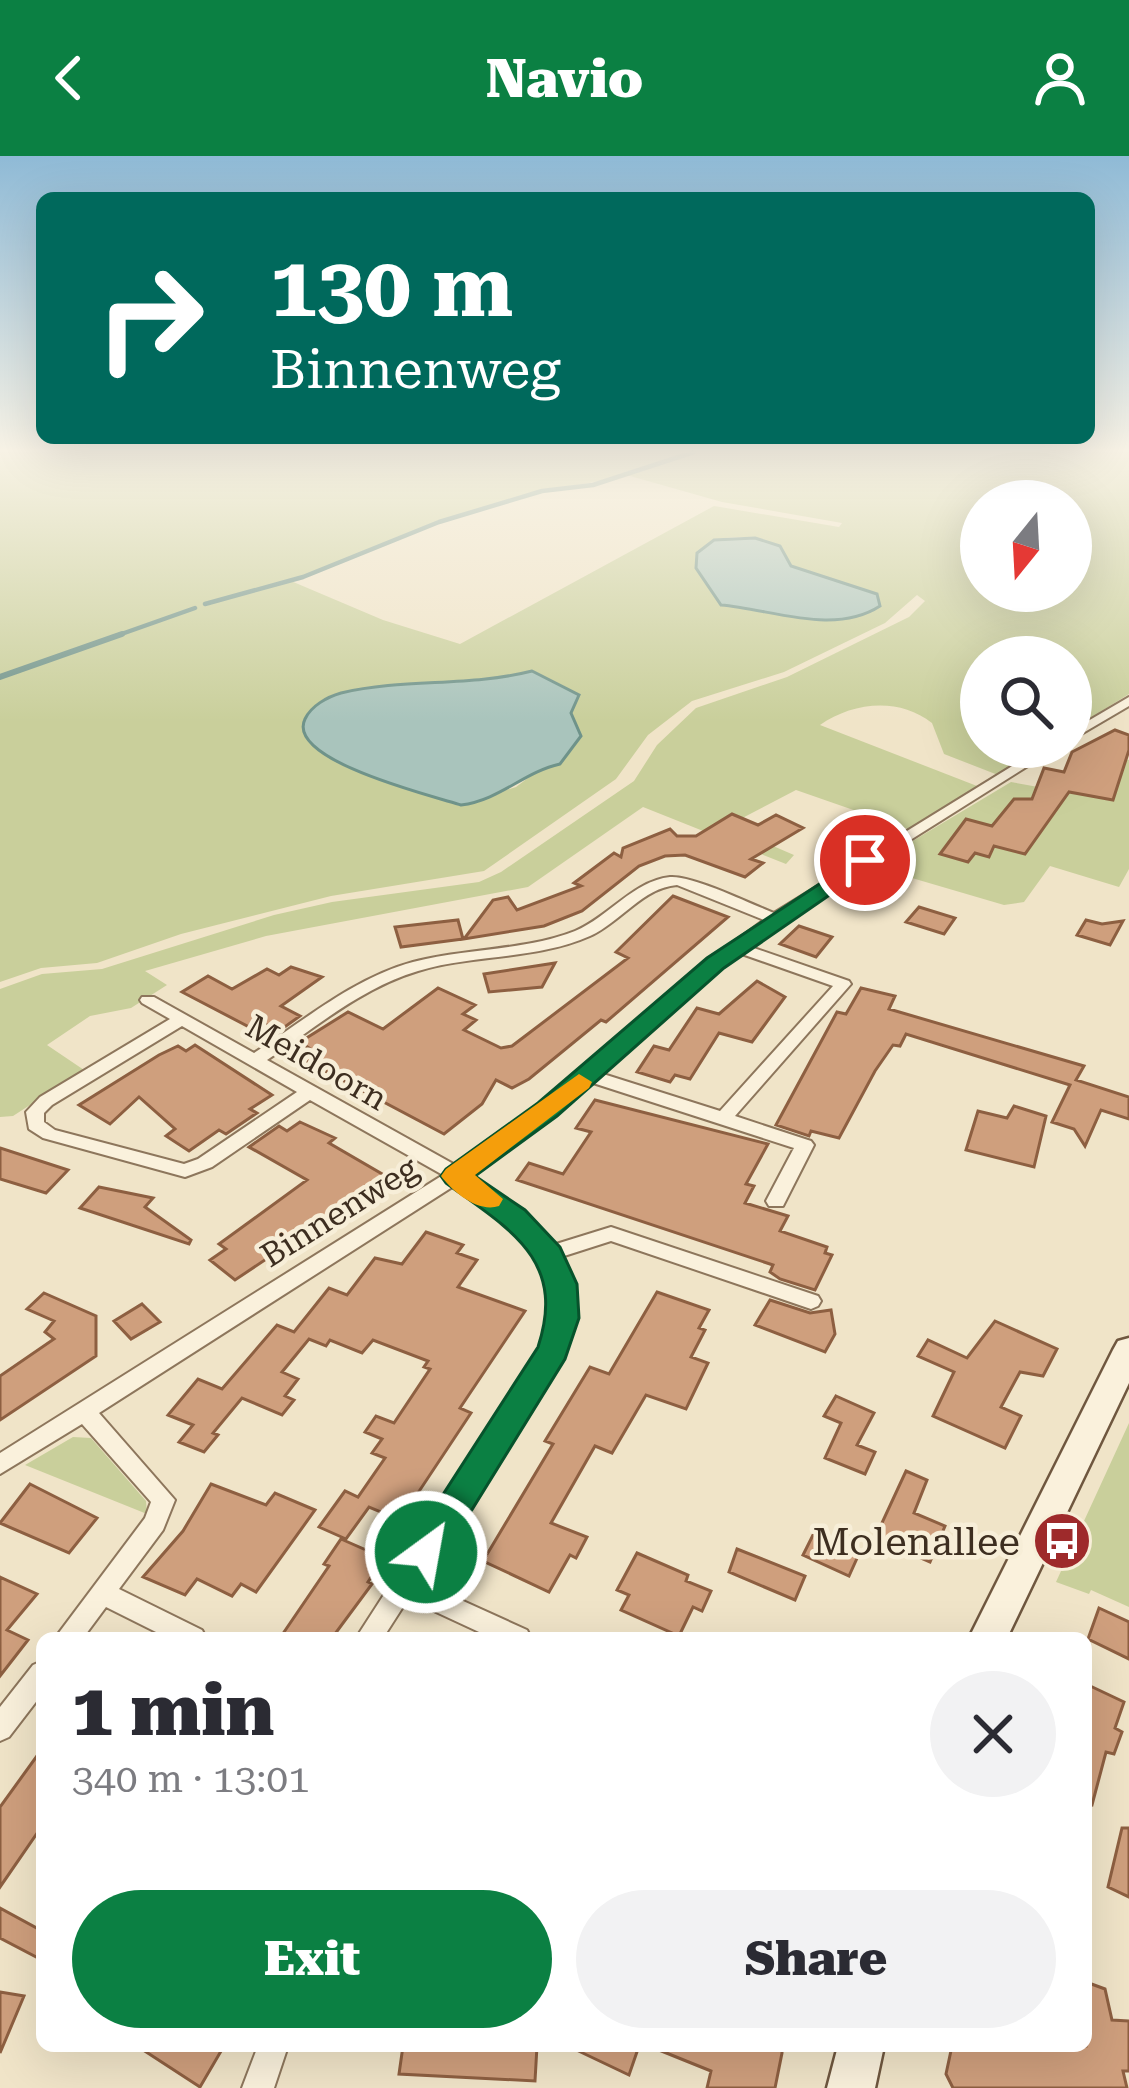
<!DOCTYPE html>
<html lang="en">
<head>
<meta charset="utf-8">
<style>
	body { margin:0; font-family:"Roboto Serif",serif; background:#f2f2f3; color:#2b2b33; height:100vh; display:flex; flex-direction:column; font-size:45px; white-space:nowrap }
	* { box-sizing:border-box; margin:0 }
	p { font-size:39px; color:#7c7c81 }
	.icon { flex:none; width:66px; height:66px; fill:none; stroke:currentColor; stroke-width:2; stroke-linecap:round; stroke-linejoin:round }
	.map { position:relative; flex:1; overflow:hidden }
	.sheet { position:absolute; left:36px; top:1476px; width:1056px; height:420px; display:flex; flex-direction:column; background:#fff; border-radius:18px; box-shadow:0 12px 48px #0002 }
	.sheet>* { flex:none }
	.banner { position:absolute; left:36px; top:36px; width:1059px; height:252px; border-radius:18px; box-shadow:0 12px 48px #0002; background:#00695c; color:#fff; overflow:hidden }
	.needle { width:78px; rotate:198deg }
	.buttons { position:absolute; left:960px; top:324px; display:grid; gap:24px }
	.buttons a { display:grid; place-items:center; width:132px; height:132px; border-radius:50%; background:#fff; box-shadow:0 12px 48px #0002; font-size:60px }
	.pin { position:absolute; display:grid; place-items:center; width:102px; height:102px; color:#fff; margin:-51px; border:6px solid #fff; border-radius:50%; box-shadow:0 3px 12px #0007 }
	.me { position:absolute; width:132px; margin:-66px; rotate:32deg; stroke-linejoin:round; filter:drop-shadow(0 0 9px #0008) }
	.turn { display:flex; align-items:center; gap:42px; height:252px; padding:0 36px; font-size:54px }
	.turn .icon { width:156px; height:156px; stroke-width:2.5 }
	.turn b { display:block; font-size:84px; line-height:102px }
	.round { display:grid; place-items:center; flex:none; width:126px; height:126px; border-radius:63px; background:#f2f2f3 }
	.overview { display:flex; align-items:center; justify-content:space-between; height:204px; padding:0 36px }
	h1 { font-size:72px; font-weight:800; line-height:90px }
	.button { display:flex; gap:24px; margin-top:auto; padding:24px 36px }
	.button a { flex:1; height:138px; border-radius:72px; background:#0b8043; color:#fff; font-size:48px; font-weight:800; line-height:138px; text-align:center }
	.button a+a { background:#f2f2f3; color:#2b2b33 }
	header { display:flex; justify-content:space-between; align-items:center; height:156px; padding:0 36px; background:#0b8043; color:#fff; font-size:54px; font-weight:800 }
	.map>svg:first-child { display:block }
	.green { fill:#c9cf9b; fill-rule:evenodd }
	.water { fill:#a9c4bc; stroke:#6f938a; stroke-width:3 }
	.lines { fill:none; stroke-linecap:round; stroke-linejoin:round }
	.stream-far1 { stroke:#6f938a; stroke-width:4.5 }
	.stream { stroke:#6f938a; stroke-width:6 }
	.building { fill:#cf9f7d; stroke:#8d5f41; stroke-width:3 }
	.street-casing { stroke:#8d765c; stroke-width:4 }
	.secondary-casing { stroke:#6f573f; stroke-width:5 }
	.street { fill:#faf1dc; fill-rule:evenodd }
	.secondary { fill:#faf1dc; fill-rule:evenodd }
	.route { fill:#0b8043; stroke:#07532c; stroke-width:3 }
	.slow { fill:#f59e0b }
	.labels { text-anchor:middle; stroke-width:9; stroke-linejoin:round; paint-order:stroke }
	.street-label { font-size:33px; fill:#3d2e20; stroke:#f7eed8 }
	.near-poi-label { font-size:39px; fill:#3d2e20; stroke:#f7eed8; text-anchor:end }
</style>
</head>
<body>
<header><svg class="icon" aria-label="back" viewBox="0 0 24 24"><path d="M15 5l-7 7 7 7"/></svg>Navio<svg class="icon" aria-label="person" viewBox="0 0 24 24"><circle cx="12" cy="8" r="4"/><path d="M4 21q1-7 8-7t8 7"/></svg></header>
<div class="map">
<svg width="1129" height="1932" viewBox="0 0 1129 1932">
	<rect width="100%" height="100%" fill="#f0e4c8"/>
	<!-- green -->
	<path class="green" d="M0,296H1129V538L1071,574V501H981V591H1043L998,619L944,598L932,567C899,541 853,546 820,569L977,630L908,673L796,634L727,670L794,699L786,708L643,651L528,731L266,780L145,815L167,829L131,852L90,860L47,889L84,914L13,960L0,961V833L42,818L102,813L274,759L332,746L479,726L501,716L634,625L657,589L696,552L787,521L909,461L925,445L917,439L885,467L784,516L692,545L648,579L616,623L484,715L331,740L181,778L97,807L41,812L0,826ZM623,318L722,346L842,367L839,371L714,350L460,488L383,464L291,425C370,392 451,361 534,337C564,328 593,330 623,318ZM981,345H1071V435H981ZM724,382C752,380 779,381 791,410L877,438L828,463L721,449ZM532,515L579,539L571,557L575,590L560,608L540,613L516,631L461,648L351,613L341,604L355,535L406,527H483Z
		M1118,602L1129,604V713L1119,731L1050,710L1024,746L1004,749L871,710L1011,626L1099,642L1112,631Z
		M1129,1267V1451L1091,1434L1089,1438L1056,1426Z
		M73,1281L91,1282L146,1345L147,1358L25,1309Z"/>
	<!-- water -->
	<path class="water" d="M755,382L780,390L791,410L877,438L880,450C834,480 771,453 721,449L696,412L697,397L714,384Z
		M532,515L579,539L571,557L581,580L560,608C524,616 500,644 461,649C432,640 285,604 305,563C311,550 327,541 341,537C405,522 469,531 532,515Z"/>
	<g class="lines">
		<!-- stream-far1 -->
		<path class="stream-far1" d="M205,448L303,421L439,366L542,335L593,329L694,296
			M113,481L195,452"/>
		<!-- stream -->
		<path class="stream" d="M0,521L122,478"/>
	</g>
	<!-- building -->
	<path class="building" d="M1115,574L1129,579V594L1113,644L1069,636L1025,698L994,690L989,701L975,697L968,706L940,698L966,663L992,670L1014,643H1032L1044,612L1064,616L1072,596Z
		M732,658L758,669L776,659L803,672L751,703L763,707L745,721L685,699L665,700L639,710L582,755L544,770L464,783L493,744L508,741L517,754L581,730L574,727L614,697L621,701L623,692L670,673L677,680H696Z
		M673,740L728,761L606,866L601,864L529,923L512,932L496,924L482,948L444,978L297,900L309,892L300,886L348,856L383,873L438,832L475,849L463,858L476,864L464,874L501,892L512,890L628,802L616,796Z
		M919,751L955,762L944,778L906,766Z
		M458,764L463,783L401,791L395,771Z
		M1086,764L1102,768L1123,765L1110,789L1077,779Z
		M799,770L832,781L816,801L780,788Z
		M555,807L542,831L489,836L484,818Z
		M291,811L322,821L281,850L300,860L279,875L263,867L253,873L182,836L208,820L232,833L267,813L279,819Z
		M757,825L785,841L752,886L719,877L690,923L675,919L670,926L637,916L654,890L669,894L697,852L719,858Z
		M861,832L895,840L889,853L1084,910L1076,924L1129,941V963L1101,954L1085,990L1074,973L1052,966L1070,929L906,878L900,890L893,889L875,915L839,982L811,975L809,980L776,969L837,856L846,858Z
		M195,889L272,939L250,953L257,957L226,978L219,974L189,995L166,980L175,973L139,941L110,968L79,949L159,899L178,890L186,895Z
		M595,944L768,988L746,1028L754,1030L745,1047L788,1060L780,1075L827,1091L825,1097L832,1099L815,1134L780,1123L770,1116L773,1109L517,1024L529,1007L563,1018L591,976L576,972Z
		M1014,950L1046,960L1034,1011L966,994L978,955L1007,962Z
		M300,966L335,982L329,987L389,1022L322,1073L317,1069L235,1124L210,1104L226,1093L219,1088L307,1024L249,991L279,970L287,975Z
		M0,992L68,1014L46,1037L0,1023Z
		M99,1031L153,1042L145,1051L191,1084L189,1088L80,1052Z
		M426,1076L463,1089L457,1097L477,1104L458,1131L525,1155L460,1252L471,1257L400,1364L369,1351L346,1383L319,1371L345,1335L358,1341L385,1302L372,1297L382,1283L365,1276L376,1260L394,1267L430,1213L424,1211L428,1205L373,1184L362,1197L330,1184L326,1190L309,1183L282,1216L298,1223L285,1240L294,1244L282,1259L242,1242L213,1277L218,1279L204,1296L179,1286L193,1269L168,1259L198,1223L222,1233L277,1169L294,1176L329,1132L347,1139L375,1102L402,1108Z
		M657,1136L709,1154L699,1172L705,1174L691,1201L708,1207L686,1253L646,1239L612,1297L595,1290L551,1367L587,1381L576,1402L570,1399L549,1436L483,1405L553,1288L545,1285L590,1211L609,1218Z
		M44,1137L96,1160V1200L0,1264V1220L54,1183L45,1176L54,1165L27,1153Z
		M770,1144L810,1157L831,1154L835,1178L825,1196L755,1169Z
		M142,1148L160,1166L131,1183L114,1165Z
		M995,1165L1057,1193L1043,1220L1020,1216L1001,1251L1021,1260L1005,1292L933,1260L954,1216L918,1200L928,1184L967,1202Z
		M836,1240L874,1257L857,1289L875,1296L865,1318L825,1302L841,1267L824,1260Z
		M906,1315L927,1324L914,1357L945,1370L930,1406L875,1382Z
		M30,1328L97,1362L69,1397L0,1367Z
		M211,1328L266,1349L275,1337L315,1354L256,1436L241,1428L232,1440L197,1423L185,1439L143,1421L183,1375Z
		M813,1379L858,1400L849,1420L803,1399Z
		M341,1383L384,1402L368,1426L372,1428L332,1482H280L329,1410L324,1408Z
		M737,1393L805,1420L795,1444L729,1416Z
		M637,1397L688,1419L686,1425L711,1435L702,1455L693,1451L679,1480L621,1454L629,1439L617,1434Z
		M0,1421L37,1438L7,1474L28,1484L0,1520Z
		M1099,1452L1129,1466V1503L1088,1483Z
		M1086,1528L1124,1546L1115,1572L1122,1576L1114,1598L1106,1596L1092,1649L1086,1648Z
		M42,1593V1670L0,1731V1651Z
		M1122,1672H1129V1741L1108,1731Z
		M0,1752L42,1775V1804L0,1782Z
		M1086,1826L1105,1833L1112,1864L1129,1865V1915H1123L1127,1932H953L946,1918L952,1890H1086Z
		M0,1836L24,1840L0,1897Z
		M137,1890H224L200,1931Z
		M403,1890H537L535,1925L399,1918Z
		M568,1890H639L629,1919Z
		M649,1890H782V1897L775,1932H707L711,1915Z"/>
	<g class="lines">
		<!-- street casing -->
		<g class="street-casing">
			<path id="street" d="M1129,541V550L1071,584V575Z
				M1043,591H1058L780,766L748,790L849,825L851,828L735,960L811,985L814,989L783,1050H769L766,1045L794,992L590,926L553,958L471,1019L516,1051L553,1089L611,1071L818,1140L821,1145L818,1150L811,1153L611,1085L561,1101C577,1132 575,1162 564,1194L419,1425L527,1474L531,1482H492L408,1443L383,1482H356L543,1192C573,1110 520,1069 457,1028L99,1257L175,1344L163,1374L119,1433L202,1474L206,1482H168L106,1451L83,1482H55L145,1362L151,1346L82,1268L0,1318V1297L443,1019L310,944L212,1011L185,1021L43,982L29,973L26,956L40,941L170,863L142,847L140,844L142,841H154L254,897C305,864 354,822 413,806C466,792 524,795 575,775C609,761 633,725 670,721C692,719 751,748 774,757ZM677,729L764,764L709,804L541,950L457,1010L267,904C315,872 361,832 418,815C474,798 536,804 590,780C621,766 642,732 677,729ZM739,797L833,830L720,955L600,917ZM182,870L297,936L198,1003L184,1008L55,974L44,966V957L52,949Z
				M42,1505V1538L9,1581L0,1585V1551L33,1509Z
				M258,1890H288L274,1932H242Z"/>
		</g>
		<!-- secondary casing -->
		<g class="secondary-casing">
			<path id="secondary" d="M1129,1182V1227L1007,1482H969L1113,1194L1118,1185Z
				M838,1890H884L875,1932H827Z"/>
		</g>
		<!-- street -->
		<use href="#street" class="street"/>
		<!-- secondary -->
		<use href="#secondary" class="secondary"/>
	</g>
	<!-- sky -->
	<linearGradient id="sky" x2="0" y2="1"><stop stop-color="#8fbad6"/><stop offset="0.52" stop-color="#f8f3e6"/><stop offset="1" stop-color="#f8f3e6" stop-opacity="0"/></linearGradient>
	<rect width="1129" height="566" fill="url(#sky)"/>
	<!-- route -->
	<path class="route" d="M865,698L876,704L873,709L724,812L557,960L475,1020L525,1054L560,1091L577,1128L579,1162L565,1203L439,1407L426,1412L413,1407L408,1396L413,1385L538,1191C567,1103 509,1073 446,1027L441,1020L446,1013L538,947L707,802Z"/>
	<!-- slow -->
	<path class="slow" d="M579,918L592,926L589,932L475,1019L503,1043L499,1050C478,1057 453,1036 441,1020L446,1013Z"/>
	<!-- icons -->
	<defs>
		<g id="bus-disc" transform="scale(3)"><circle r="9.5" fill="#9e2a2b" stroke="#f7eed8"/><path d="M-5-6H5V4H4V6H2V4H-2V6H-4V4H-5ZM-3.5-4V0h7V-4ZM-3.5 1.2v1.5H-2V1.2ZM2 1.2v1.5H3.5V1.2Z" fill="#fff"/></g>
	</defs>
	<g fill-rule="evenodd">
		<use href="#bus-disc" x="1062" y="1385"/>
	</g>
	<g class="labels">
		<!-- street labels -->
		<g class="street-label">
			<text transform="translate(317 906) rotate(30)" y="12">Meidoorn</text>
			<text transform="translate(339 1055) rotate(-32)" y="12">Binnenweg</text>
		</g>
		<!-- near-poi labels -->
		<g class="near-poi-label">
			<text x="1020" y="1399">Molenallee</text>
		</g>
	</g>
</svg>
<div class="buttons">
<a><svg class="needle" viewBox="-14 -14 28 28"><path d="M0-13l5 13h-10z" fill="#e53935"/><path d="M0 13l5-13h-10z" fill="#7c7c81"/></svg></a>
<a><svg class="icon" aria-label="search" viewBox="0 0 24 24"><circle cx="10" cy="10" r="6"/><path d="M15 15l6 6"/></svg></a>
</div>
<div class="pin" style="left:865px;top:704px;background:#d93025"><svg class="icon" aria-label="arrive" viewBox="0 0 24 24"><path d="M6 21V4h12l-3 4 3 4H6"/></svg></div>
<svg class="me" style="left:426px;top:1396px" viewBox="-20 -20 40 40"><circle r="17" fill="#0b8043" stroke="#fff" stroke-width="3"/><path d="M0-11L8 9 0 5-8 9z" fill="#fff"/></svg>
<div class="banner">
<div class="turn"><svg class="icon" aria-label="right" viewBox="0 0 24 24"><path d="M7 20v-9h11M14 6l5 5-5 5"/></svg><div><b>130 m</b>Binnenweg</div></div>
</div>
<section class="sheet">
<div class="overview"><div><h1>1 min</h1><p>340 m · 13:01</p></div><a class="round"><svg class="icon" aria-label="close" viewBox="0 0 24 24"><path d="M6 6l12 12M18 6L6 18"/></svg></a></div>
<div class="button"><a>Exit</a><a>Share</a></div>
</section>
</div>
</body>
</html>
